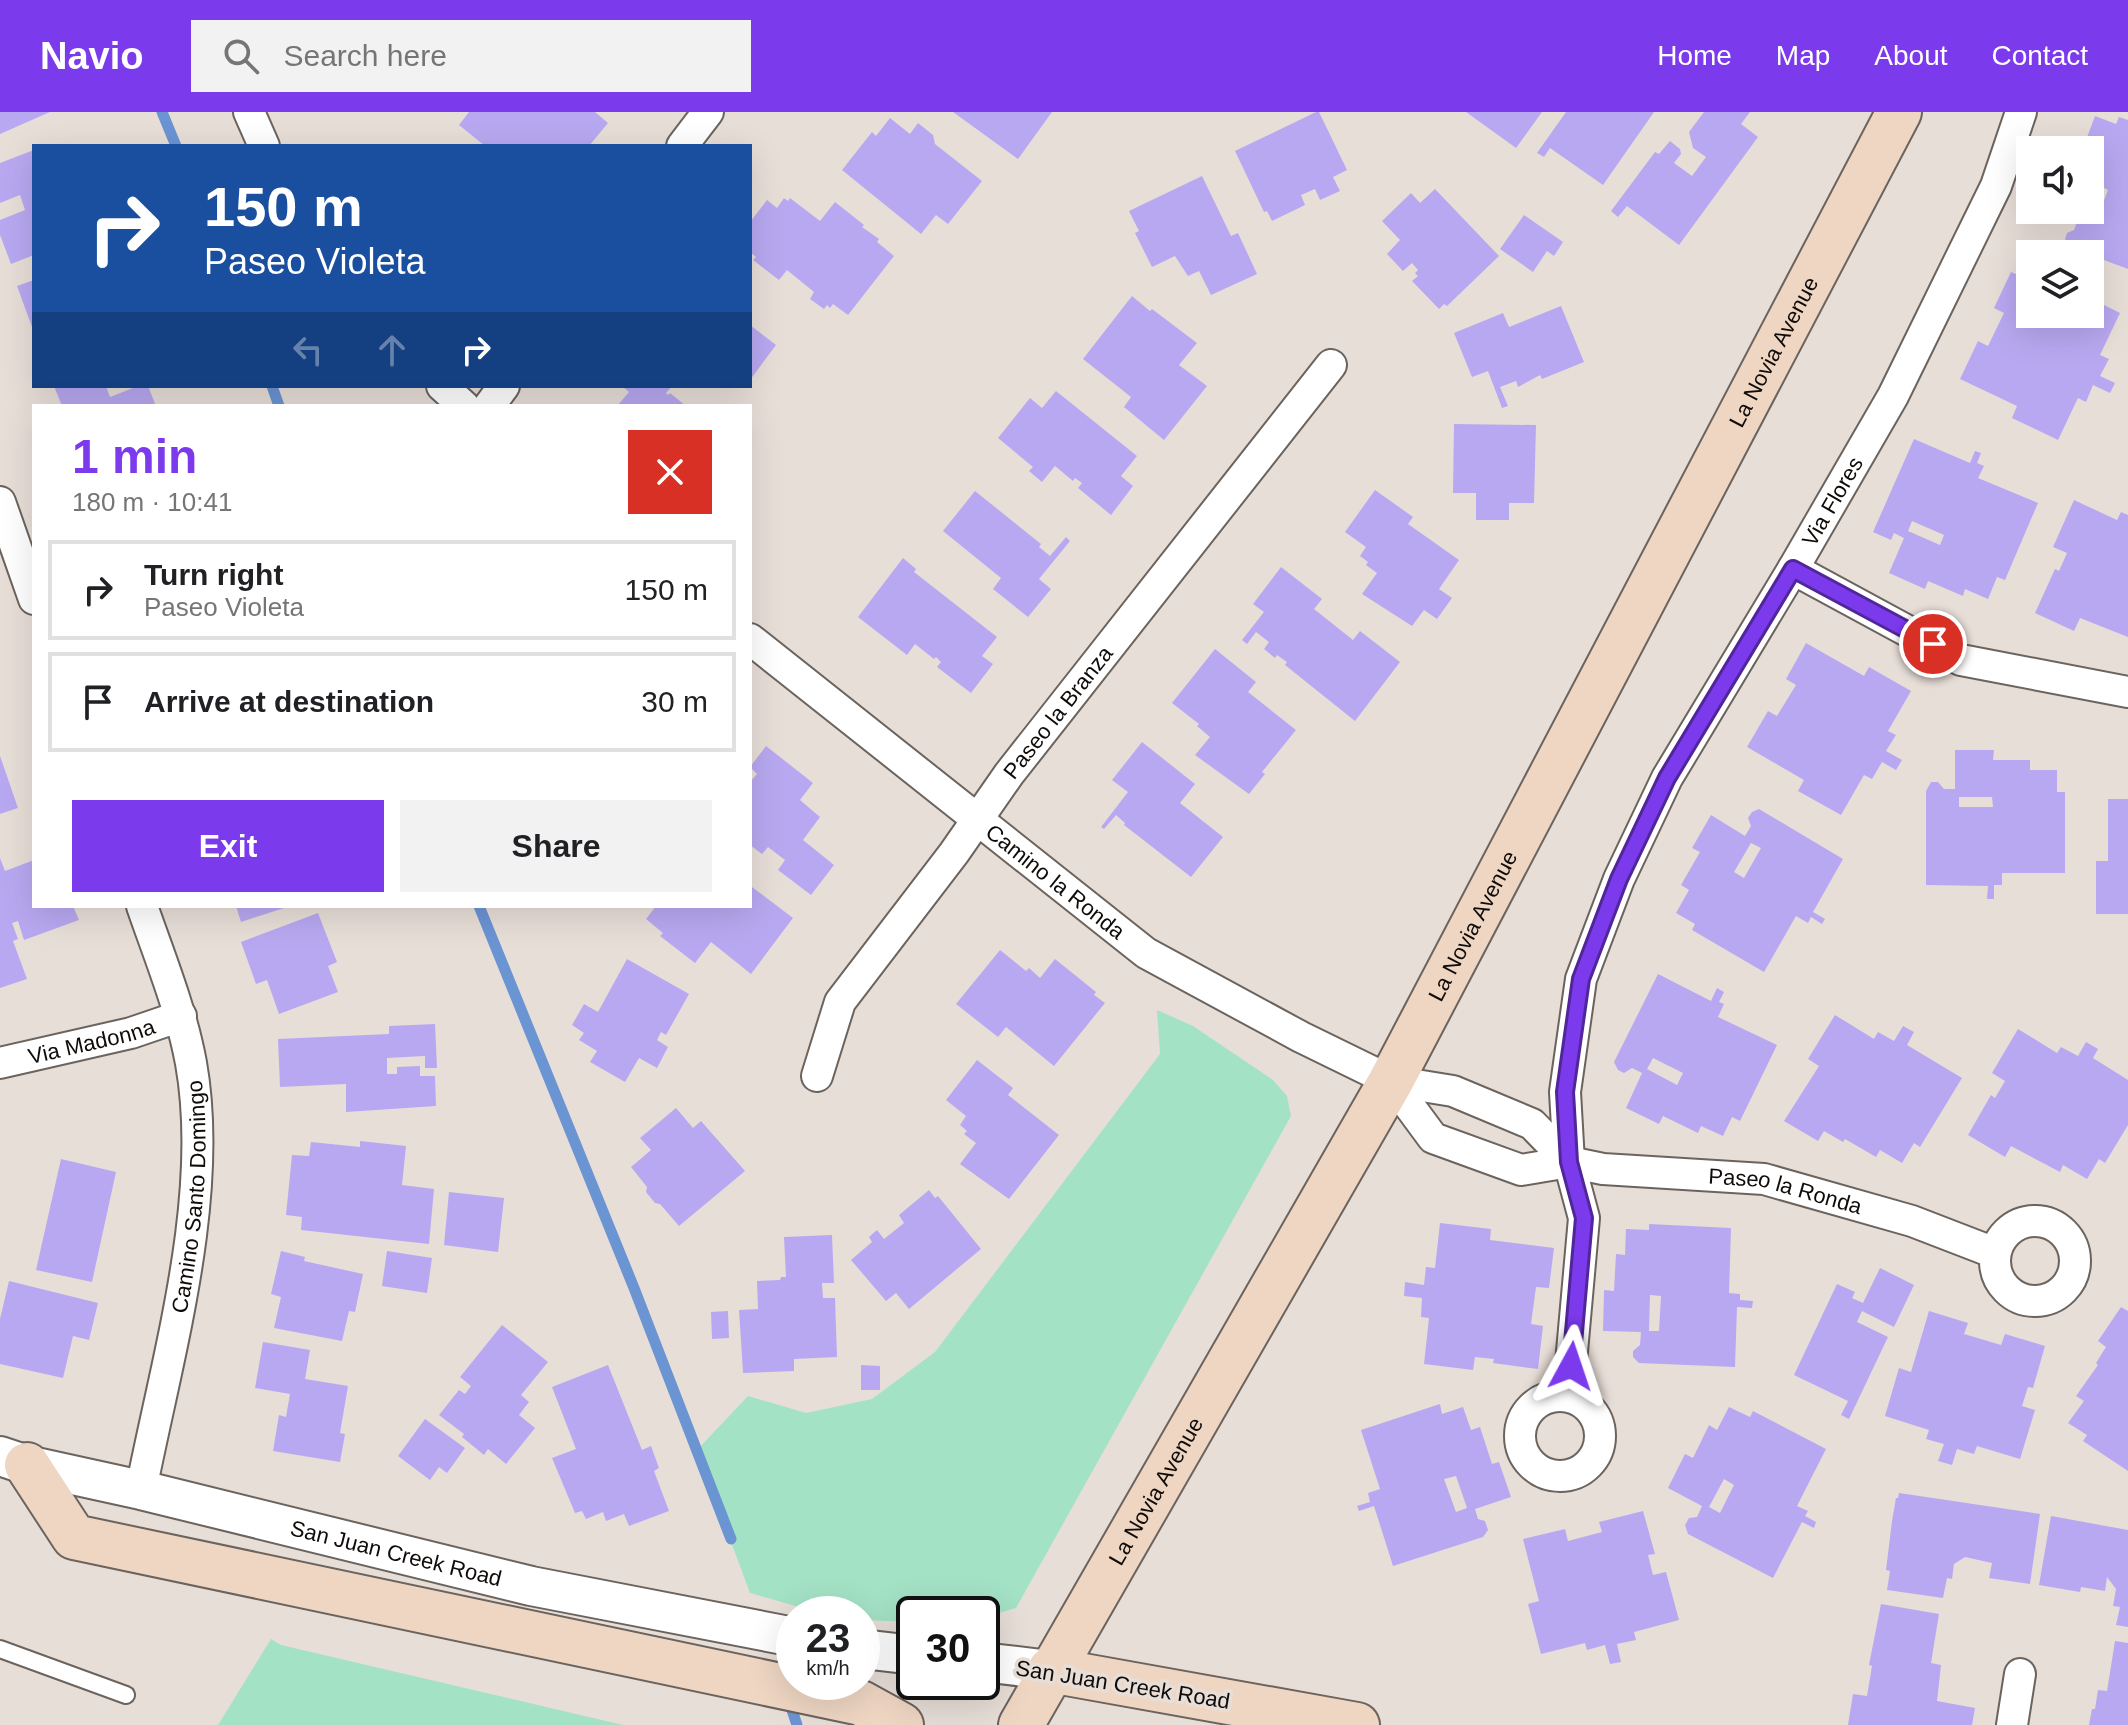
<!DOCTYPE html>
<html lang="en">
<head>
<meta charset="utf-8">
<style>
	body { margin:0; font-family:Helvetica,sans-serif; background:#f2f2f2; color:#202124; height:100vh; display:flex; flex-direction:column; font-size:30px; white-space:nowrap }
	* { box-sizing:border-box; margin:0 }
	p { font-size:26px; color:#757577 }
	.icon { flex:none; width:44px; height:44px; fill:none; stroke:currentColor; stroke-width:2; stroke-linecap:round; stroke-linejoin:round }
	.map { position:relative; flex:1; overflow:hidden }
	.drawer { position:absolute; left:32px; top:292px; width:720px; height:504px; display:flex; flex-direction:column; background:#fff; border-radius:0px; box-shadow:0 8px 32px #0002 }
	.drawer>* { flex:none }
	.top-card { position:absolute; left:32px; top:32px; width:720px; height:244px; border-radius:0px; box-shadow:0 8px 32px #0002; background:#1a4fa0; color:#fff; overflow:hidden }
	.fabs { position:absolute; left:2016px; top:24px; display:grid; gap:16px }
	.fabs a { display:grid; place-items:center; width:88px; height:88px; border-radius:0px; background:#fff; box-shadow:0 8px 32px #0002; font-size:40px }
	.speed { position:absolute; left:776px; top:1484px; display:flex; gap:16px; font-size:40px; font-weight:700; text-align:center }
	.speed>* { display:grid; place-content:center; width:104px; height:104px; border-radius:50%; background:#fff; box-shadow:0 8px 32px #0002; line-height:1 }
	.speed small { font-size:20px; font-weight:400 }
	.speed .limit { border:4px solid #111; border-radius:12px; background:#fff; color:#111 }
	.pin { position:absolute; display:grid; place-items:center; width:68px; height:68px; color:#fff; margin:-34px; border:4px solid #fff; border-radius:50%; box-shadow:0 2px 8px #0007 }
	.me { position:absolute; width:88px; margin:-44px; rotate:5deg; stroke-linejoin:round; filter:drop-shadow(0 0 6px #0008) }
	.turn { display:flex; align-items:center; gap:28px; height:168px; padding:0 40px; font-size:36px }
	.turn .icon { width:104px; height:104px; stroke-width:2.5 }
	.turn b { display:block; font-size:56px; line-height:68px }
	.lanes { display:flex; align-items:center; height:76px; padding:0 40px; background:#0003; justify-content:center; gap:40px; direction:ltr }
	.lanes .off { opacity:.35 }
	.round { display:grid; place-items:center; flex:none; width:84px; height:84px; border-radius:0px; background:#f2f2f2 }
	.head { display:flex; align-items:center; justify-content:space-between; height:136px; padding:0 40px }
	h1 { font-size:48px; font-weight:700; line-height:60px; color:#7c3aed }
	.button { display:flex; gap:16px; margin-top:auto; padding:16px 40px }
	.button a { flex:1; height:92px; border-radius:0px; background:#7c3aed; color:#fff; font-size:32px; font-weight:700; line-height:92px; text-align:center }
	.button a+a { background:#f2f2f2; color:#202124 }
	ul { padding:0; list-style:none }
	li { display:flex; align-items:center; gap:24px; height:100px; margin:0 16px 12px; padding:0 24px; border:4px solid #e0e0e0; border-radius:0px }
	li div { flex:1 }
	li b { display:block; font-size:30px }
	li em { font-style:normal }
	header { display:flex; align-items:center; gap:48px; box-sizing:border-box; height:112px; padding:0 40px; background:#7c3aed; color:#fff }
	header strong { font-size:38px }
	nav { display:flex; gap:44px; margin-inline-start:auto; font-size:28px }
	.search { width:560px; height:72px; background:#f2f2f2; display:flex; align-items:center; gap:20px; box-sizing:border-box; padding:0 28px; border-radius:0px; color:#757577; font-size:30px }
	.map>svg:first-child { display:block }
	.green { fill:#a4e2c5 }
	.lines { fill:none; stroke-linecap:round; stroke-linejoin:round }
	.stream { stroke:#6b94d3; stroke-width:11 }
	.building { fill:#b8a8f1; fill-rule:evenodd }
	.service-casing { stroke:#6b635d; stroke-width:20 }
	.minor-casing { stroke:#6b635d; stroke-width:34 }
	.tertiary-casing { stroke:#6b635d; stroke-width:42 }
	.secondary-casing { stroke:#6b635d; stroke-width:48 }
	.service { stroke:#fff; stroke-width:16 }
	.minor { stroke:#fff; stroke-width:30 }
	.tertiary { stroke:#fff; stroke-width:38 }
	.secondary { stroke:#efd6c3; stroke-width:44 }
	.route-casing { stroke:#51269a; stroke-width:20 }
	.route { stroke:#7c3aed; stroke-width:14 }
	.labels { text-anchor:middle; stroke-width:7; stroke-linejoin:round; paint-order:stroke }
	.street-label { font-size:22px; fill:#0e0b09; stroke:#e8ded8 }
</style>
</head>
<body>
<header>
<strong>Navio</strong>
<div class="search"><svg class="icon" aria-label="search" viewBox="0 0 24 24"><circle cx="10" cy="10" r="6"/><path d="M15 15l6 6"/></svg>Search here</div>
<nav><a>Home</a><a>Map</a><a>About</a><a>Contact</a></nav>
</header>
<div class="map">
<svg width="2128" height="1613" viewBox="0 0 2128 1613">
	<rect width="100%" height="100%" fill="#e8ded8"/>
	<!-- green -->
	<path class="green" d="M1157,898L1193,914L1273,968L1287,984L1291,1004L1016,1496L982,1506V1502H914V1510L862,1508V1502H824L750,1481L697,1338L748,1284L806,1301L872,1287L935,1240L1160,942Z
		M271,1527L281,1533L623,1613H218Z"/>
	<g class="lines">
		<!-- stream -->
		<path class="stream" d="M162,0L176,34
			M272,274L279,294
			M479,794L634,1176L731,1427
			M789,1589L797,1613"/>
	</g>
	<!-- building -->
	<path class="building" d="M0,0H50L0,22Z
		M469,0H595L608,11L589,34H485L459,13Z
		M953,0H1052L1018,47Z
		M1316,0H1319L1347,58L1333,65L1340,79L1320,88L1315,77L1301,83L1305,93L1272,109L1267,99L1264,100L1235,39Z
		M1466,0H1542L1516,36Z
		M1566,0H1654L1603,73L1550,36L1544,45L1537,41Z
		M1704,0H1750L1741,12L1758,25L1679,133L1627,94L1618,105L1611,99L1655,40L1659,42L1670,29L1680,37L1681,42L1674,51L1692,64L1706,45L1693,36L1689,20Z
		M2095,4L2116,12L2119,5L2128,8V157L2069,135L2065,127L2067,121L2074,118L2079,105L2062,98H2090V38H2073L2078,24L2086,28ZM2100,74L2108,78L2096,109L2088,106Z
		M890,6L910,22L918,11L933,23L935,32L982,69L948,112L936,103L921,122L842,58L872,20L876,24Z
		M34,38V143L11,152L0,123V108L25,98L20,83L0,91V51Z
		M1202,64L1231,124L1238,121L1257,162L1211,183L1199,159L1188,164L1175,144L1152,155L1135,121L1139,119L1129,99Z
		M1435,77L1499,144L1447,194L1444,192L1439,197L1412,169L1418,164L1415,161L1418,158L1412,151L1403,159L1387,142L1400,128L1382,109L1411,81L1420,91Z
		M784,86L788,89L790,86L820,109L835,90L864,113L862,115L879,127L877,130L894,144L848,203L833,192L830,196L827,193L824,197L810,187L814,180L787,158L779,168L753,148L756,145L750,140V110L767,88L777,96Z
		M1524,103L1563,130L1554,144L1547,139L1533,160L1500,137Z
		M2011,160L2030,168V202H2090V186L2120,201L2100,243L2109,247L2100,264L2115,271L2110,281L2093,273L2086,290L2078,286L2058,328L2012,306L2017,294L1960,267L1978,229L1988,234L2004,201L1994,196Z
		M34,168V214L32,215L17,174Z
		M1132,184L1150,199L1152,197L1197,231L1179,253L1207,274L1164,328L1124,295L1131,285L1083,247Z
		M1561,194L1584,250L1542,267L1540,263L1518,275L1516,269L1500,275L1508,294L1502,296L1488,259L1472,265L1454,221L1503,201L1509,215Z
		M750,213L776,233L750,268Z
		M54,274H106L110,285L138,274H148L156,294H62Z
		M622,274H672L666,281L668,283L670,281L686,294H617L629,280Z
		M1056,279L1137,344L1121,364L1133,374L1111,403L1078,376L1082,371L1075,366L1073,369L1055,354L1042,370L1029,359L1033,355L998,326L1030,286L1042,296Z
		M1454,312L1536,313L1534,391H1509V408H1476V381H1453Z
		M1914,327L1970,351L1975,339L1981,341L1977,351L1984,354L1978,366L2038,391L2005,468L1997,465L1988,487L1965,477L1963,484L1928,469L1925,477L1889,461L1904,426L1894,421L1891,428L1873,420ZM1912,409L1944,423L1940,433L1908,419Z
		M1375,378L1413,405L1408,412L1459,448L1439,477L1452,486L1437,507L1424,498L1412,514L1362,482L1377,461L1366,453L1368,450L1360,444L1366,435L1345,420Z
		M975,379L1041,432L1039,435L1050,444L1066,425L1070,429L1039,467L1051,477L1028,505L993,477L1001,466L943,419Z
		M2074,388L2117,408L2121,400L2128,403V525L2080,506L2074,519L2035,501L2055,457L2059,459L2067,441L2053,435Z
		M903,446L916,457L914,460L997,525L982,544L993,552L971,581L937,555L941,550L936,545L934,547L915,532L907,543L858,505Z
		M1281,455L1322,487L1314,497L1353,528L1360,519L1400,550L1355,609L1285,553L1287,550L1277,543L1275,546L1264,537L1269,530L1256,520L1247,532L1242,528L1264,500L1253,492Z
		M1806,531L1864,564L1869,555L1911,579L1888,619L1896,623L1886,639L1902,648L1896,658L1882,650L1872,667L1864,663L1841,703L1798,679L1804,668L1747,635L1768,599L1777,604L1796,573L1786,567Z
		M1215,537L1256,570L1248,580L1296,618L1262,660L1265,662L1249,682L1195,643L1210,625L1197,614L1199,612L1172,591Z
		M1142,630L1195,672L1180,691L1223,725L1191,765L1124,713L1125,711L1116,703L1104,717L1101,715L1128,680L1112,668Z
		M766,634L813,671L800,688L820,705L803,728L834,753L811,783L778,758L785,748L768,735L762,742L750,733V670L757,662L750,655Z
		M1955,638H1994L1993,648H2030V658H2057V680H2065V761H2002V773H1994V787H1987L1988,774L1926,773V679L1931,670H1938L1944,677H1955ZM1959,685H1992L1993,695H1959Z
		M0,644L18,696L0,702Z
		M2108,687H2128V802H2096V749H2108Z
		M1759,697L1843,747L1813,800L1825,807L1822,812L1811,805L1808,811L1796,804L1764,860L1692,818L1695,812L1676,801L1689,778L1681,773L1700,740L1692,736L1711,703L1745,724L1751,714L1748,706L1752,700ZM1751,731L1761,736L1744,766L1734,760Z
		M0,746L5,759L34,748V794H73L79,808L24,828L18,809L12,811L18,827L13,829L27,867L0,876Z
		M752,775L793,806L751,862L711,830L695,851L660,824L663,821L646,807L656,794H750Z
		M236,794H287V795L241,810Z
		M318,801L337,850L328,854L338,880L279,902L267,868L256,872L241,830Z
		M1000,838L1026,859L1029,856L1040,866L1055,847L1096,880L1094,883L1105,891L1054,954L1006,915L998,925L956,892Z
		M627,847L689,882L666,923L661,920L657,928L668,935L657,956L639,946L625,970L590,950L597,939L579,928L584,921L572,913L584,892L598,900Z
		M1658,862L1711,889L1717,876L1724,880L1719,890L1724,892L1718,905L1777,933L1740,1009L1732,1005L1723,1024L1701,1014L1698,1021L1663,1004L1659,1012L1626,996L1642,961L1632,956L1624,961L1618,958L1614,950ZM1653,946L1683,961L1677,973L1647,957Z
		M1835,903L1874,927L1878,920L1894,929L1903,914L1914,920L1907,933L1962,966L1920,1035L1914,1031L1902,1051L1880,1038L1876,1045L1845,1027L1843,1030L1824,1019L1818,1029L1784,1009L1819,954L1808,947Z
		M435,912L437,956H425V944L387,946V962H397V955L420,954V964H435L436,994L346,1000V972L280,975L278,927L389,922V914Z
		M2018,917L2057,941L2061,935L2078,944L2086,930L2098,937L2093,946L2128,968V1013L2105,1051L2099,1047L2087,1067L2063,1053L2060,1060L2011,1034L2005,1045L1968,1023L1991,983L1995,986L2005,969L1992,961Z
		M977,948L1013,976L1008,983L1059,1023L1009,1087L960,1052L976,1031L964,1022L967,1019L960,1013L966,1004L946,988Z
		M676,996L693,1016L701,1009L745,1059L679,1114L660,1092L655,1091L646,1080L647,1075L631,1055L651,1038L640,1026Z
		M360,1029L406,1034L402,1073L434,1077L429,1132L301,1118L302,1105L286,1103L292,1043L309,1044L311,1030L360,1035Z
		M61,1047L116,1060L92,1170L36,1158Z
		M929,1078L935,1086L938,1084L981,1137L909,1197L896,1181L886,1189L851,1148L872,1130L869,1125L877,1118L884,1127L904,1111L899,1103Z
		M449,1080L504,1086L498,1140L444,1133Z
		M1440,1111L1491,1117L1490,1128L1554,1136L1549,1176L1536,1175L1531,1212L1543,1214L1538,1257L1493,1251L1494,1247L1475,1245L1473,1258L1424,1252L1429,1206L1421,1205L1422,1186L1404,1184L1405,1170L1424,1173L1426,1155L1435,1156Z
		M1649,1112L1731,1116L1729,1181L1740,1182V1188L1753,1189L1752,1196L1737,1195L1735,1255L1639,1251L1633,1245V1239L1640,1233L1641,1220L1603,1219L1604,1178L1614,1179L1616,1142L1625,1143L1626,1117L1649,1118ZM1650,1183L1661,1184L1659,1219H1649Z
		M832,1123L834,1171H822L823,1186H835L837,1245L794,1247V1259L743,1261L739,1198L758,1197L757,1169L780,1168L781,1165H786L784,1125Z
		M281,1139L305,1145L304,1149L363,1162L355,1200L349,1199L342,1229L274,1216L281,1185L271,1182Z
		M387,1139L432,1146L427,1181L382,1174Z
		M1880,1156L1914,1173L1894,1215L1862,1199L1857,1210L1888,1225L1849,1307L1841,1303L1848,1289L1794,1263L1837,1172L1855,1180L1852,1186L1863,1191Z
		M9,1169L98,1191L89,1228L73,1224L63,1266L0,1252V1207Z
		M2121,1195L2128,1199V1359L2083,1329L2087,1323L2068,1311L2084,1289L2076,1284L2098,1253L2096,1251L2106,1235L2098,1229Z
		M728,1199L729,1226L712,1227L711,1200Z
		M1929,1199L1968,1211L1964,1222L2001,1233L2005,1222L2045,1234L2033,1276L2028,1275L2022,1294L2035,1298L2020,1347L1977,1334L1974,1342L1957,1337L1952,1353L1938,1349L1944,1332L1926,1327L1929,1318L1885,1304L1899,1256L1911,1260Z
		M502,1213L548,1250L521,1283L529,1290L519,1303L535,1316L506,1352L488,1337L484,1343L462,1325L464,1322L439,1303L459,1278L465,1282L471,1274L460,1265Z
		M263,1230L310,1238L305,1267L348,1274L340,1321L345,1322L340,1350L273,1339L279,1303L286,1305L290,1282L255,1276Z
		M608,1253L642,1338L651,1334L659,1356L654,1359L669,1399L629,1414L624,1402L606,1409L603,1400L586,1407L582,1399L575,1401L552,1346L576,1337L552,1275Z
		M861,1253L880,1254V1278H861Z
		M1440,1292L1442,1302L1463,1295L1471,1318L1480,1315L1492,1352L1499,1350L1511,1385L1475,1397L1478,1407L1485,1409L1488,1418L1483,1425L1393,1454L1374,1394L1359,1399L1357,1394L1370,1390L1368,1381L1380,1377L1361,1318ZM1456,1364L1467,1396L1456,1400L1444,1367Z
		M1729,1295L1750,1305L1753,1299L1826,1337L1797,1394L1808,1399L1805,1404L1816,1410L1814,1416L1802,1410L1773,1466L1688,1422L1685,1413L1689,1406L1697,1405L1702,1394L1668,1376L1685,1342L1693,1346L1709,1313L1717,1318ZM1724,1367L1734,1373L1720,1401L1709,1395Z
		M425,1307L465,1336L447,1361L439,1355L430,1368L398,1344Z
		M1899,1381L2040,1402L2030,1472L1989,1466L1992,1451L1965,1445L1954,1452L1952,1467L1947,1466L1943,1486L1887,1478L1890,1459L1886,1458L1892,1409L1896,1386H1898Z
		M1643,1399L1655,1442L1648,1443L1653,1463L1666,1460L1679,1508L1634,1520L1636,1528L1617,1532L1621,1550L1610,1552L1605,1533L1587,1538L1585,1531L1541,1542L1528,1492L1539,1489L1523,1427L1565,1417L1568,1429L1602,1420L1599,1410Z
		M2051,1404L2128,1418V1515L2116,1513L2120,1495L2113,1494L2116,1477L2107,1465L2105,1479L2081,1475L2080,1480L2039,1473Z
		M1881,1492L1939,1502L1931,1551L1941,1553L1937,1589L1975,1596L1972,1613H1848L1853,1582L1867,1584L1872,1554L1869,1553Z
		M2115,1529L2128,1531V1613H2089L2092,1597H2095L2098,1578L2107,1579Z"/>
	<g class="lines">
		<!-- service casing -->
		<g class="service-casing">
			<path id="service" d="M0,1537L126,1583"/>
		</g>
		<!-- minor casing -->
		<g class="minor-casing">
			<g id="minor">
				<path d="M249,0L264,34"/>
				<path d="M682,34L708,0"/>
				<path d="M442,274L464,294"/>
				<path d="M489,294L504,274"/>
				<path d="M0,390L34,487"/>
				<path d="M1793,457L1961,548L2128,580"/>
				<path id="s1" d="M750,527L1146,841L1301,925L1391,969L1453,979L1532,1012L1569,1050"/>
				<path id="s2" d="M0,951L131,921L181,904"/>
				<path id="s3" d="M817,964L840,890L954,741L1009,662L1331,253"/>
				<path id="s4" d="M1391,969L1433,1026L1521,1058L1569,1050L1603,1057L1764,1067L1912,1109L1995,1141"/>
				<circle cx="2035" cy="1149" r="40"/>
				<circle cx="1560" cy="1324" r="40"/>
				<path id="s5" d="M1568,1284L1584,1106L1569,1050L1565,980L1581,867L1619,767L1667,666L1793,457L1893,284L1996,74L2021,0"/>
				<path id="s6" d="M141,1378C167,1246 215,1085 191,951C181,897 160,846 142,794"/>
				<path d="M2012,1613L2020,1562"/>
			</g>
		</g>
		<!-- tertiary casing -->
		<g class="tertiary-casing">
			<g id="tertiary">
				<path id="s7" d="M0,1344L27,1353L141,1378L531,1474L794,1525"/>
				<path d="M862,1537L914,1543"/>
				<path d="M982,1550L1050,1558"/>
			</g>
		</g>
		<!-- secondary casing -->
		<g class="secondary-casing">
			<g id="secondary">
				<path d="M27,1353L74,1425L861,1591L901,1613"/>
				<path d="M1050,1558L1357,1613"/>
				<path id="s8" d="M1021,1613L1391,969L1899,0"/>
			</g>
		</g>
		<!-- service -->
		<use href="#service" class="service"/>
		<!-- minor -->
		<use href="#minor" class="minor"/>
		<!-- tertiary -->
		<use href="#tertiary" class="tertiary"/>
		<!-- secondary -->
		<use href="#secondary" class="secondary"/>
	</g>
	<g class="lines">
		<!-- route casing -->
		<g class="route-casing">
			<path id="route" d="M1571,1254L1584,1106L1569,1050L1565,980L1581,867L1619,767L1667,666L1793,457L1933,532"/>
		</g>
		<!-- route -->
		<use href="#route" class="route"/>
	</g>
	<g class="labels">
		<!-- street labels -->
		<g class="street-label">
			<text dy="8" stroke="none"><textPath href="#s8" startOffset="1566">La Novia Avenue</textPath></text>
			<text dy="8" stroke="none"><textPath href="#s5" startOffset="962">Via Flores</textPath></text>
			<text dy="8" stroke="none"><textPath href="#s3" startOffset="440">Paseo la Branza</textPath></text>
			<text dy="8" stroke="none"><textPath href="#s1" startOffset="390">Camino la Ronda</textPath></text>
			<text dy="8" stroke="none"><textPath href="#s8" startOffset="918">La Novia Avenue</textPath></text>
			<text dy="8" stroke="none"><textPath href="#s2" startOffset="94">Via Madonna</textPath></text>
			<text dy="8" stroke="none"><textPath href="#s4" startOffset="432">Paseo la Ronda</textPath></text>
			<text dy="8" stroke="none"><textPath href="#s6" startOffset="298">Camino Santo Domingo</textPath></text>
			<text dy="8" stroke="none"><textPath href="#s8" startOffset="270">La Novia Avenue</textPath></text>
			<text dy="8" stroke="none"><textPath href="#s7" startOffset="408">San Juan Creek Road</textPath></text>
			<text transform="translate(1123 1572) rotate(9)" y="8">San Juan Creek Road</text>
		</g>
	</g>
</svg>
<div class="fabs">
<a><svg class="icon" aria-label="sound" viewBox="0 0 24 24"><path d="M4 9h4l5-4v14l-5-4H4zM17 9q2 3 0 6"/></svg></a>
<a><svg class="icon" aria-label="layers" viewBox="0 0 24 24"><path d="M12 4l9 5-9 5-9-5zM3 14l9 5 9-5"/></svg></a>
</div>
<div class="speed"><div>23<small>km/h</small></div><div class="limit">30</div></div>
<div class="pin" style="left:1933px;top:532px;background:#d93025"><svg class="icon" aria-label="arrive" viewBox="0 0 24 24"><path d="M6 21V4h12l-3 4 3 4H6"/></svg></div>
<svg class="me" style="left:1571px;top:1254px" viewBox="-20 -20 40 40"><path d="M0-17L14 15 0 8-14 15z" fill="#7c3aed" stroke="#fff" stroke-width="4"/></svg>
<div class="top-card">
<div class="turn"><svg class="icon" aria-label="right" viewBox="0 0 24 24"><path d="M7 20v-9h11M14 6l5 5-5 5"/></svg><div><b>150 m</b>Paseo Violeta</div></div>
<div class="lanes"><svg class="icon off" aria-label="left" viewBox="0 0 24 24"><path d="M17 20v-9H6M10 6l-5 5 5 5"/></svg><svg class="icon off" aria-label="ahead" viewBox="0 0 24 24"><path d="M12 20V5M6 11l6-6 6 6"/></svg><svg class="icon" aria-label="right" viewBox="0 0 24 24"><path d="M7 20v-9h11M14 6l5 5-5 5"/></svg></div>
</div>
<section class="drawer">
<div class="head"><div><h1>1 min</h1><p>180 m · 10:41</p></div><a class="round" style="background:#d93025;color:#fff"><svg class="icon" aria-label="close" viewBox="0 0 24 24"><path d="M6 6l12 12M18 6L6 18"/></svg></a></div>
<ul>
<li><svg class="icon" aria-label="right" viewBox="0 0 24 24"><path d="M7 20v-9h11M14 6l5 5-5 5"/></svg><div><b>Turn right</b><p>Paseo Violeta</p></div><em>150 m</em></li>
<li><svg class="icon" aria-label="arrive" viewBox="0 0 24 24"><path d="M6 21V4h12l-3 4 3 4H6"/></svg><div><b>Arrive at destination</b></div><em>30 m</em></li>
</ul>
<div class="button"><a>Exit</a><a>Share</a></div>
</section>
</div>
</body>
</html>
